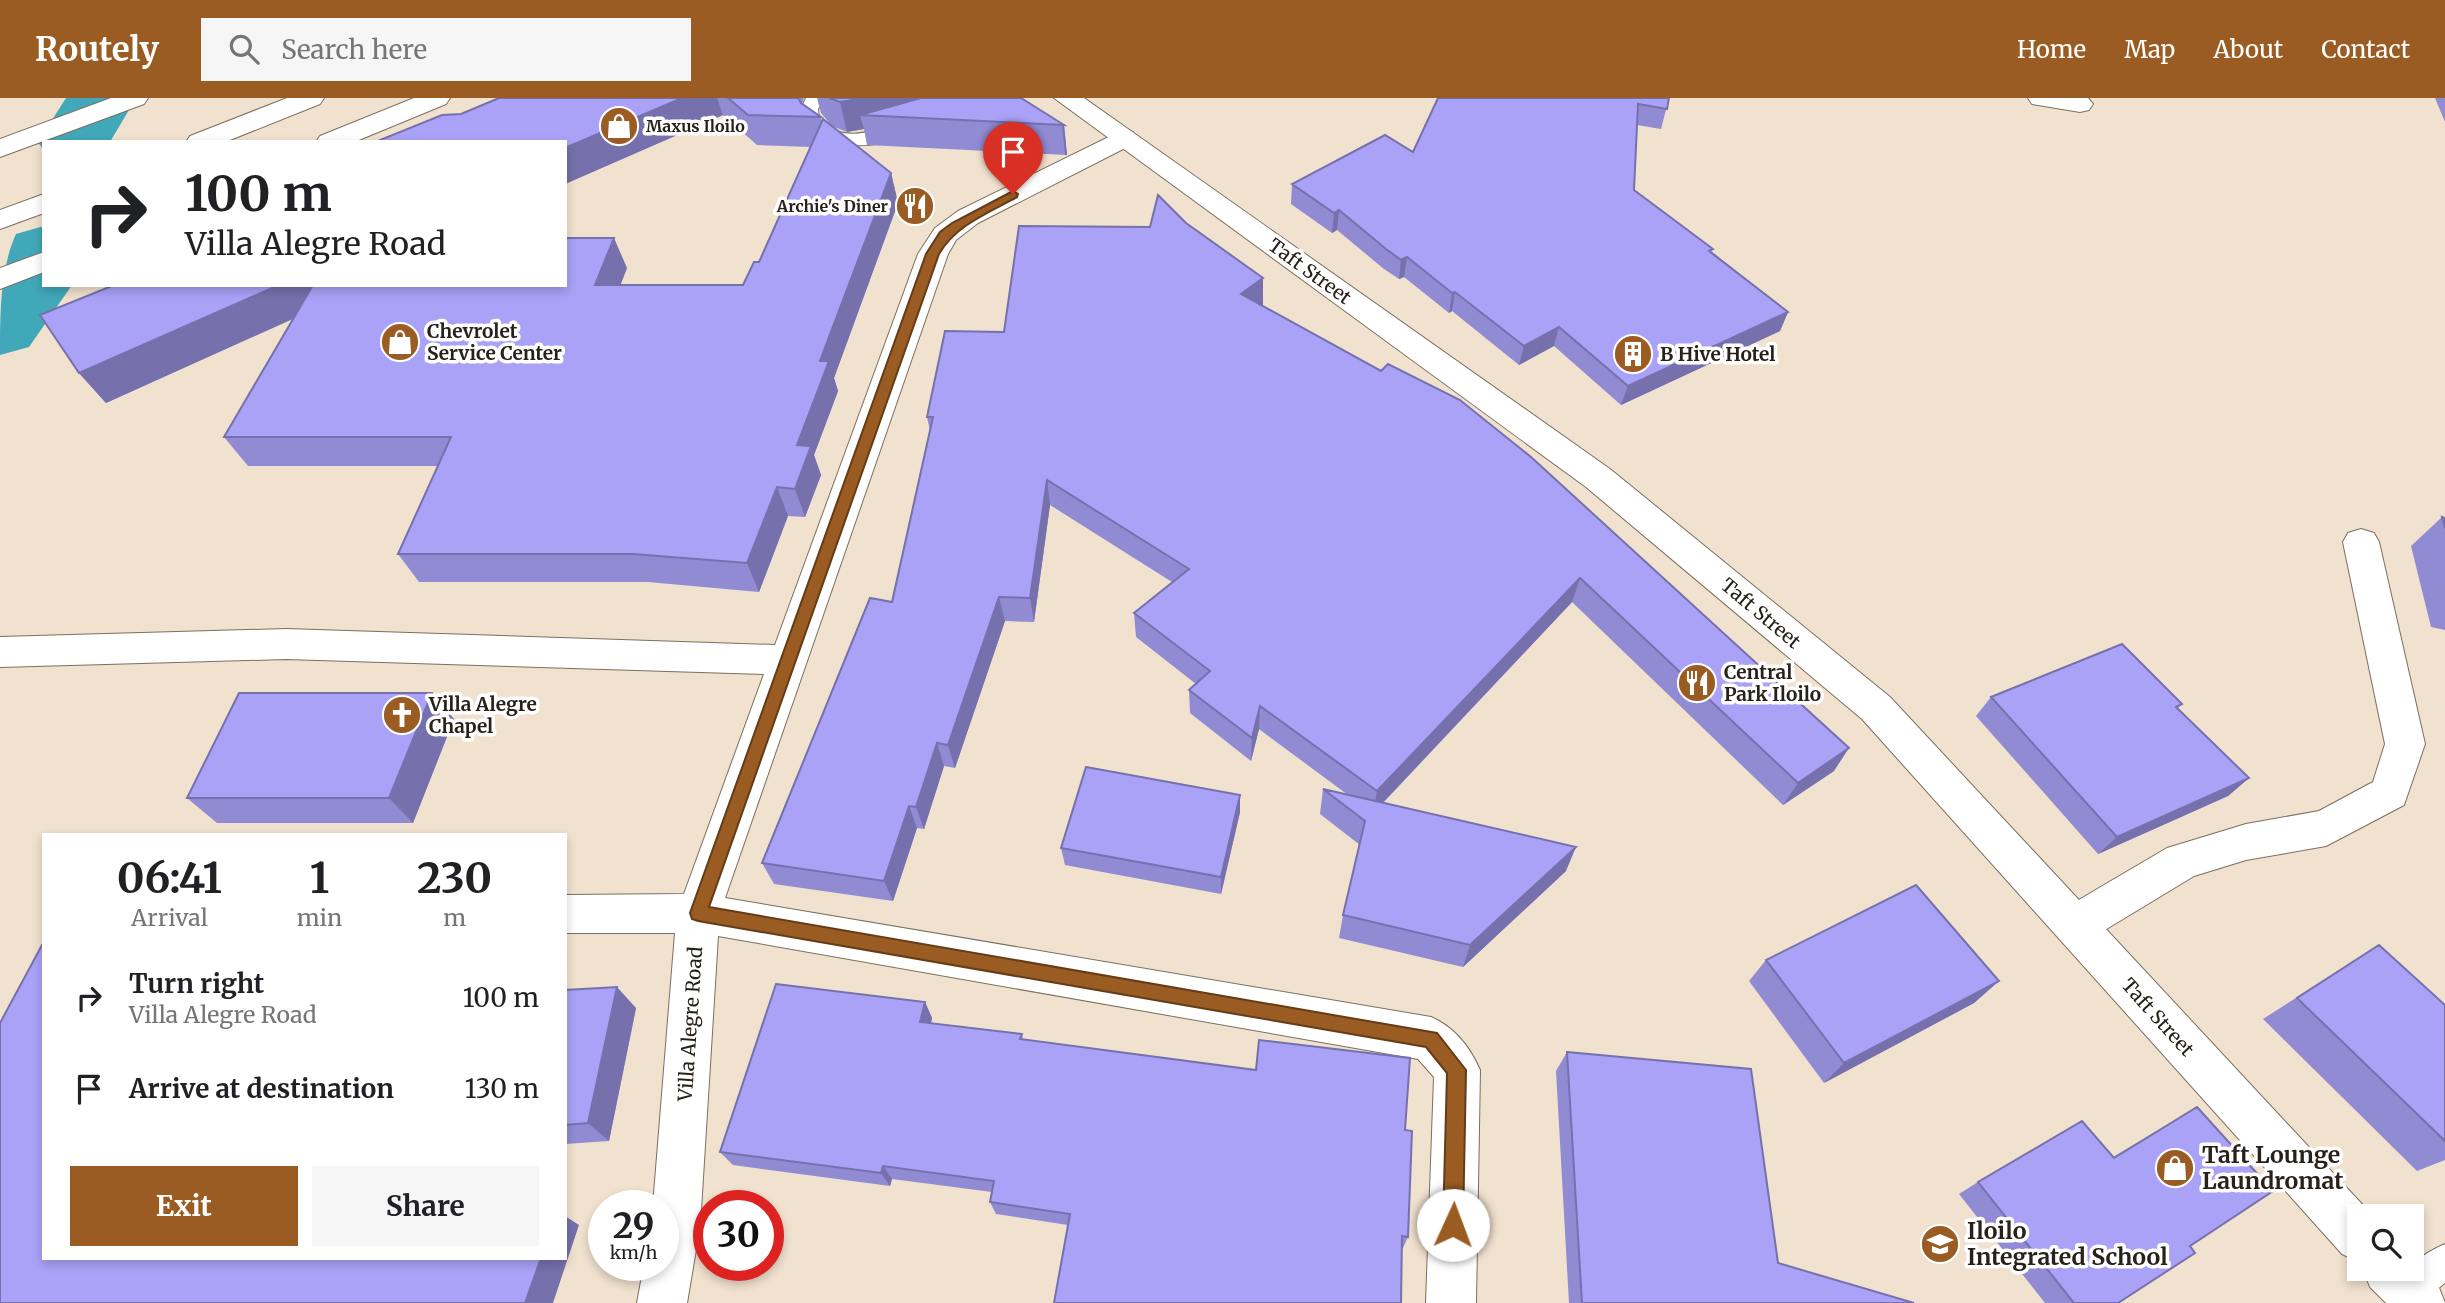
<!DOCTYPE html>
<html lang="en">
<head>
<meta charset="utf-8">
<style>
	body { margin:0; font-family:Merriweather,serif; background:#f6f6f6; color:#202124; height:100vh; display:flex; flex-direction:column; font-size:26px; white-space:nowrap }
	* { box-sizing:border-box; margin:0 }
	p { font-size:23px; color:#757577 }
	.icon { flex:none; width:38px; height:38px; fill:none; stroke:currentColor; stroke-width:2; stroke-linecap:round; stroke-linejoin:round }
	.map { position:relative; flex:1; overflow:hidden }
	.panel { position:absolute; left:42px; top:735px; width:525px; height:427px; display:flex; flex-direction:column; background:#fff; border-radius:0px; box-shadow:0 4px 10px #0003 }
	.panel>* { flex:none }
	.guide { position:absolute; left:42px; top:42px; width:525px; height:147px; border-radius:0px; box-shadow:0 4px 10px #0003; background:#fff; color:#202124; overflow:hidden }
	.fabs { position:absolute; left:2347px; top:1106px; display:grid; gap:14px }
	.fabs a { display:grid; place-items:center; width:77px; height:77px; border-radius:0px; background:#fff; box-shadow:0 4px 10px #0003; font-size:35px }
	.speed { position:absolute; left:588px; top:1092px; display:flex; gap:14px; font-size:35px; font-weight:700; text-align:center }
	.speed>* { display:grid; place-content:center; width:91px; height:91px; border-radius:50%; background:#fff; box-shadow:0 4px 10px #0003; line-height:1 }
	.speed small { font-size:18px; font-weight:400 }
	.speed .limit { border:10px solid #d22; background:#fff; color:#111 }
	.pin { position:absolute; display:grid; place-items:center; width:60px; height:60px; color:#fff; margin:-72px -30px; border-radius:50% 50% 50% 0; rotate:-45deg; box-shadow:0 0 7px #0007 }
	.pin .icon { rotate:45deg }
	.me { position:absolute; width:77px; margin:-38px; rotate:2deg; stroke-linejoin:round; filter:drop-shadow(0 0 5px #0008) }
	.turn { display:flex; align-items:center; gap:24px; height:147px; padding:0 28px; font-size:32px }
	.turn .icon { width:91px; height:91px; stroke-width:2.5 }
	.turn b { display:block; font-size:49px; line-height:60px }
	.eta { display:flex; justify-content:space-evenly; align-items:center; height:119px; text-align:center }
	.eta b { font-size:42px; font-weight:700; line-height:49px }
	.button { display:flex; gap:14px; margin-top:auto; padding:14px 28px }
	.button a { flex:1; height:80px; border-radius:0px; background:#9a5c22; color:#fff; font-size:28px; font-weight:700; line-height:80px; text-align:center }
	.button a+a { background:#f6f6f6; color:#202124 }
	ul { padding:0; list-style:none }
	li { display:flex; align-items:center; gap:21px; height:91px; padding:0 28px }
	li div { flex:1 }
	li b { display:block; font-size:26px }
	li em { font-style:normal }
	header { display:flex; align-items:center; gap:42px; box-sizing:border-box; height:98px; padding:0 35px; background:#9a5c22; color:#fff }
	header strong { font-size:33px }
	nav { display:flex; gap:38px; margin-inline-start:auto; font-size:24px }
	.search { width:490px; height:63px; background:#f6f6f6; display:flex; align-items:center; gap:18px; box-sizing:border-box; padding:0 24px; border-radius:0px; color:#757577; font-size:26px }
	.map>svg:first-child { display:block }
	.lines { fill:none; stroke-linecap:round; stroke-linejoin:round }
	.river { fill:#41a8ba; fill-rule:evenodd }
	.lane-casing { stroke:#7c6f5e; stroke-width:2 }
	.street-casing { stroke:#7c6f5e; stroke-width:2 }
	.secondary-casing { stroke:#7c6f5e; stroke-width:2 }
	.highway-casing { stroke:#7c6f5e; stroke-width:2 }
	.lane { fill:#fff; fill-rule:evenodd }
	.street { fill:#fff; fill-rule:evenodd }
	.secondary { fill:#fff; fill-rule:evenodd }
	.highway { fill:#fff; fill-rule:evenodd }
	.wall { fill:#918bd4 }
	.shaded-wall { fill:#7671ad }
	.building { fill:#a9a2f7; stroke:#7671ad; stroke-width:2 }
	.route { fill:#9a5c22; stroke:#643c16; stroke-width:2 }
	.labels { text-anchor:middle; stroke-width:7; stroke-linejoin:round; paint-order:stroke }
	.far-poi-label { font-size:16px; font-weight:bold; fill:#27211a; stroke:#fff; text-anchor:start }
	.street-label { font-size:19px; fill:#27211a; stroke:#fff }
	.poi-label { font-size:19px; font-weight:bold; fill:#27211a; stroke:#fff; text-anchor:start }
	.near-poi-label { font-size:23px; font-weight:bold; fill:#27211a; stroke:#fff; text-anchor:start }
</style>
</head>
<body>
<header>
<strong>Routely</strong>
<div class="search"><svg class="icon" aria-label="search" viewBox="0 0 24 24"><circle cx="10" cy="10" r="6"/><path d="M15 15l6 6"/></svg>Search here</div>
<nav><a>Home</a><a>Map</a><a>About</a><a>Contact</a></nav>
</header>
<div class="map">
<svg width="2445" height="1205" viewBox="0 0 2445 1205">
	<rect width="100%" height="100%" fill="#f1e1cf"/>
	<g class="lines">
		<!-- river -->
		<path class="river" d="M66,0H136L110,44H44V53L38,44Z
			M44,128V187H72L29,249L0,257C0,216 0,171 16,136Z"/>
		<!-- lane casing -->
		<g class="lane-casing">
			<path id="lane" d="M806,0H824L818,11L819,21C840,46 873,33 899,26L908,32C887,59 779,51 806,0Z
				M2445,1146V1185L2420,1205H2396L2391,1193C2400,1172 2424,1155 2445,1146Z"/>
		</g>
		<!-- street casing -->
		<g class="street-casing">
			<path id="street" d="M2028,0H2088L2093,6L2089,12L2080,14L2032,6Z
				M1123,32L1133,34L1137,40L1133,46L978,125L956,142L948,156L725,800L1431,919C1454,929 1470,949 1480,972L1476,1205H1426L1434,979L1418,961L718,838L700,1128L687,1205H637L644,1167H663V1108H653L675,835H565V797L684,796L764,576L286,561L0,569V539L286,531L775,547L918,156L935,130L958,113Z
				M2361,431L2374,435L2379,444L2425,646L2404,707L2326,748L2246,762L2194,778L2090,841L2075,847L2060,841L2054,827L2060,813L2167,750L2246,726L2319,713L2373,684L2385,646L2343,444L2348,435Z"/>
		</g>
		<!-- secondary casing -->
		<g class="secondary-casing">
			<path id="secondary" d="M111,0H148L144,6L0,59V41Z
				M1054,0H1084L1610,371L1890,599L2373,1118H2359V1164L2342,1156L1862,621L1586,389Z
				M2412,1160L2438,1187L2445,1205H2386L2370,1189L2363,1171H2412Z"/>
		</g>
		<!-- highway casing -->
		<g class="highway-casing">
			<path id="highway" d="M287,0H324L320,6L225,44H186L190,38Z
				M414,0H450L446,6L354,44H316L320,38Z
				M44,96V115L0,131V112Z
				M44,154V174L0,191V170Z"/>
		</g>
		<!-- lane -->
		<use href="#lane" class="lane"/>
		<!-- street -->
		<use href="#street" class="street"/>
		<!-- secondary -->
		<use href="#secondary" class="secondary"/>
		<!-- highway -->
		<use href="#highway" class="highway"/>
	</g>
	<!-- wall -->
	<path class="wall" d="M499,0H804L802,6L821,19L822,23L831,27L821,15L817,0H1021L1064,27L1067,57L867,47L864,31L847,34L834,29L891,75L898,105L834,280L838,293L814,357L821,377L805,419L788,418L759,494L648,484H419L398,456L438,368H248L224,339L293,220L106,305L79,275L40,217L627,170L620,187H743L759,164L811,49L757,47L723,17L565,86V44H381L380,42L461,16Z
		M1669,0L1661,31L1637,27L1634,92L1788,214L1780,233L1621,307L1554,248L1519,267L1452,213L1449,215L1404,179L1399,181L1384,171L1337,132L1332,135L1291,106L1292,86L1413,54Z
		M2435,0H2445V24Z
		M1186,125L1263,180L1262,207L1834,673L1783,707L1572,504L1383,705L1566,773L1463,869L1339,840L1343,817L1360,747L1320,716L1323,691L1348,697L1259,631L1251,663L1190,615L1189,592L1196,586L1136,539L1134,515L1172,484L1050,407L1034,524L1005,523L955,670L944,668L924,731L917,730L893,803L774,786L762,765L892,504L930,333L927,319L1004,234L1150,129Z
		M2442,419L2445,420V532L2431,529L2411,448Z
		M1991,599L2182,606L2178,610L2249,680L2228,698L2098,756L1976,618Z
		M454,621L413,725H217L187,700Z
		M1240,697V714L1221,796L1065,767L1061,750Z
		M2379,847L2445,907V1062L2417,1073L2263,921Z
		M1766,862L1999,883L1974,905L1824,985L1749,883Z
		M565,892L636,910L609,1043L565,1046Z
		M925,904L932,920L931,925L1022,936L1023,942L1405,1032L1408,1139L1403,1150L1068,1127L996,1116L990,1104L992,1094L892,1081L890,1088L733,1067L720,1054Z
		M1567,954L1778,1165L1914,1205H1569L1556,973Z
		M2197,1009L2190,1148L2118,1205H2045L1959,1096L1978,1084L2113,1059Z"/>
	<!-- shaded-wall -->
	<path class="shaded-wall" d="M682,0H717L723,17L565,86V50Z
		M865,0H875L879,18L860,17L864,31L847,34L840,4Z
		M875,0H949L879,18Z
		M1062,27H1064L1067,57H1065Z
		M891,75L898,105L834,280L838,293L814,357L821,377L805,419L795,391L797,347L820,263Z
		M1339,112L1337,132L1332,135L1334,115Z
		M614,140L627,170L609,217L595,187Z
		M1407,159L1404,179L1399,181L1401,162Z
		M1263,180V207L1241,222V196Z
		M279,187H337L344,198L106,305L79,275Z
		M1455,194L1452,213L1449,215L1452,195Z
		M1788,214L1780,233L1621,307L1628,288Z
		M1559,229L1554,248L1519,267L1524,248Z
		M1047,382L1050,407L1034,524L1030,500Z
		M777,389L788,418L759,494L747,465Z
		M1580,480L1572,504L1373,715L1377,693Z
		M999,499L1005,523L955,670L948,647Z
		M432,595L454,621L413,725L389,700Z
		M1260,608L1259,631L1251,663L1252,640Z
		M937,645L944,668L924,731L916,709Z
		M1849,650L1834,673L1783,707L1798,685Z
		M2249,680L2228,698L2098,756L2117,739Z
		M1240,697V714L1221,796V779Z
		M909,708L917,730L893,803L884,783Z
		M1576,749L1566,773L1463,869L1470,847Z
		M1999,883L1974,905L1824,985L1844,965Z
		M617,889L636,910L609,1043L588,1025Z
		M925,904L932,920L928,940L920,924Z
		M883,1068L892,1081L890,1088L881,1075Z
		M565,1118L579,1127L553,1205H525L541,1160H565Z"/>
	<!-- building -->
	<path class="building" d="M499,0H682L565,50V44H382L380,42L442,17L461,16Z
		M728,0H798L801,5L821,19L748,17Z
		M829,0H865L840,4Z
		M921,0H1021L1064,27L860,17Z
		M1438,0H1669L1667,11L1638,6L1634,92L1713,151L1709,153L1788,214L1628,288L1559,229L1524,248L1455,194L1452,195L1407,159L1401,162L1386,151L1339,112L1334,115L1292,86L1385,37L1413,54Z
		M823,21L891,75L820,263H829L797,347L811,348L795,391L777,389L747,465L633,456H398L451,339H224L313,187H565V140H614L595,187H743L754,164H759Z
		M1158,97L1186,125L1263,180L1241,196L1381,273L1388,266L1460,302L1531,359L1849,650L1798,685L1580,480L1377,693L1260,608L1252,640L1189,592L1210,573L1134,515L1189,471L1047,382L1030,500L999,499L948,647L937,645L916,709L909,708L884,783L762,765L870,500L892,504L933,319H927L945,233L1004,234L1019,128L1150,129Z
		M114,187H279L79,275L40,217Z
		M2442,419L2445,420V430Z
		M2122,546L2182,606L2176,609L2249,680L2117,739L1991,599Z
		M239,595H432L389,700H187Z
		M1086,669L1240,697L1221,779L1061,750Z
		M1323,691L1576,749L1470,847L1343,817L1365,723Z
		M1916,787L1999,883L1844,965L1766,862Z
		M42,847H44V1160H541L525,1205H0V925Z
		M2379,847L2445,907V1043L2297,900Z
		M776,886L925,904L920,924L1022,936L1020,941L1256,972L1259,942L1410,960L1405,1032L1412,1033L1408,1139L1402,1138L1401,1205H1054L1070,1116L990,1104L994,1083L883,1068L881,1075L720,1054Z
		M617,889L588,1025L565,1027V892Z
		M1567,954L1751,971L1778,1165L1914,1205H1582Z
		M2197,1009L2273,1093L2190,1148L2195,1155L2118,1205H2074L1978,1084L2082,1023L2114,1060Z"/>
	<!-- route -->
	<path class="route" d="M1013,93L1018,96L1017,99C988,115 956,127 939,156L709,809L1437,935L1466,972L1463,1127L1460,1134L1453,1137L1446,1134L1443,1127L1447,975L1426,949L698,823L692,821L690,815L926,156L940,134L952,125Z"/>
	<!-- icons -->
	<defs>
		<g id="shop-disc" transform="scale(2.0125)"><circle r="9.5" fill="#9a5c22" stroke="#fff"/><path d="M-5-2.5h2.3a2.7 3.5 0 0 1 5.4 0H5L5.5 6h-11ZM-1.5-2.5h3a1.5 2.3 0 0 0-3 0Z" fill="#fff"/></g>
		<g id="restaurant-disc" transform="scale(2.0125)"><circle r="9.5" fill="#9a5c22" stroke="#fff"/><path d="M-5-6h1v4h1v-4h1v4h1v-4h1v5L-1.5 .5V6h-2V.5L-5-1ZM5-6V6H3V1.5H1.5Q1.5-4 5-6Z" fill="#fff"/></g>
		<g id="building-disc" transform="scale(2.0125)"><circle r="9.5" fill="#9a5c22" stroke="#fff"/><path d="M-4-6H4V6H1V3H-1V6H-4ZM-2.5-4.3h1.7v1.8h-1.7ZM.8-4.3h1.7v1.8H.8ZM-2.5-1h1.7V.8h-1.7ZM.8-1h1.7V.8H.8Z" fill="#fff"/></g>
		<g id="church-disc" transform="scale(2.0125)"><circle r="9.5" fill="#9a5c22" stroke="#fff"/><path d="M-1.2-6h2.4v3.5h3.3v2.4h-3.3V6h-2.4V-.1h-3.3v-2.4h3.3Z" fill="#fff"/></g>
		<g id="school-disc" transform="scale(2.0125)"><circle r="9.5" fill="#9a5c22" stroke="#fff"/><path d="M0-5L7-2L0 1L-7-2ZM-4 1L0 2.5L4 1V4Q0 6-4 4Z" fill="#fff"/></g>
	</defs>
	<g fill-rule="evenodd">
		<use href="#shop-disc" x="619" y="28"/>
		<use href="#restaurant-disc" x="915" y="108"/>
		<use href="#shop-disc" x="400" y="244"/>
		<use href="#building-disc" x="1633" y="256"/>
		<use href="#restaurant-disc" x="1697" y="585"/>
		<use href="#church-disc" x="402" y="617"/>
		<use href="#shop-disc" x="2175" y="1070"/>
		<use href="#school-disc" x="1940" y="1146"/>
	</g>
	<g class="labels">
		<!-- far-poi labels -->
		<g class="far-poi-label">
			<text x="646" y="34">Maxus Iloilo</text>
			<text x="888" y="114" text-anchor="end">Archie's Diner</text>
		</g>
		<!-- street labels -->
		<g class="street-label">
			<text transform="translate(1310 173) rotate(36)" y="7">Taft Street</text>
			<text transform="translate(1761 515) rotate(40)" y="7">Taft Street</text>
			<text transform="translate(2158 919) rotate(48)" y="7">Taft Street</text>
			<text transform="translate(690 926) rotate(-86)" y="7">Villa Alegre Road</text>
		</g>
		<!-- poi labels -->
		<g class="poi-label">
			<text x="427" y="240">Chevrolet<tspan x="427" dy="22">Service Center</tspan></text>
			<text x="1660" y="263">B Hive Hotel</text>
			<text x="1724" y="581">Central<tspan x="1724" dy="22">Park Iloilo</tspan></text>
			<text x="429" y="613">Villa Alegre<tspan x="429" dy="22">Chapel</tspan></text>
		</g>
		<!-- near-poi labels -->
		<g class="near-poi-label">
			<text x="2202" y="1065">Taft Lounge<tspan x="2202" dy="26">Laundromat</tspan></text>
			<text x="1967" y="1141">Iloilo<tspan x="1967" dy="26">Integrated School</tspan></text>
		</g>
	</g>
</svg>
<div class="fabs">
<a><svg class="icon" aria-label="search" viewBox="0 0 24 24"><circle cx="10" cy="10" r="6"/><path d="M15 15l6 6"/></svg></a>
</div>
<div class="speed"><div>29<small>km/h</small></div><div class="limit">30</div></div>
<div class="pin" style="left:1013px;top:96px;background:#d93025"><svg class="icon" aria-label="arrive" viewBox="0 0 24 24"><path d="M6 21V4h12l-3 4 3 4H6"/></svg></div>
<svg class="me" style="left:1453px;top:1127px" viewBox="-20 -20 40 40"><circle r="19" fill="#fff"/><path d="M0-13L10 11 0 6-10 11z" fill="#9a5c22"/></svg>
<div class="guide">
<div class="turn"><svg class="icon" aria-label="right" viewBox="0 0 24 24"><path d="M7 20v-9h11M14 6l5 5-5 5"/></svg><div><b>100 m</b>Villa Alegre Road</div></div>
</div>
<section class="panel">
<div class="eta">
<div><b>06:41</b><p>Arrival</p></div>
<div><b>1</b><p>min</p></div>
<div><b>230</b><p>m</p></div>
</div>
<ul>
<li><svg class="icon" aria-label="right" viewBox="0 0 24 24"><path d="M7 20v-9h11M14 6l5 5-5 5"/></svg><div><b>Turn right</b><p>Villa Alegre Road</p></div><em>100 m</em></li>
<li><svg class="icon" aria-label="arrive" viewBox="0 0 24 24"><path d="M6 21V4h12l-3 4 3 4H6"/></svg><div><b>Arrive at destination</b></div><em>130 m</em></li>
</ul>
<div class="button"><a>Exit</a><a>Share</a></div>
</section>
</div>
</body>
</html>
